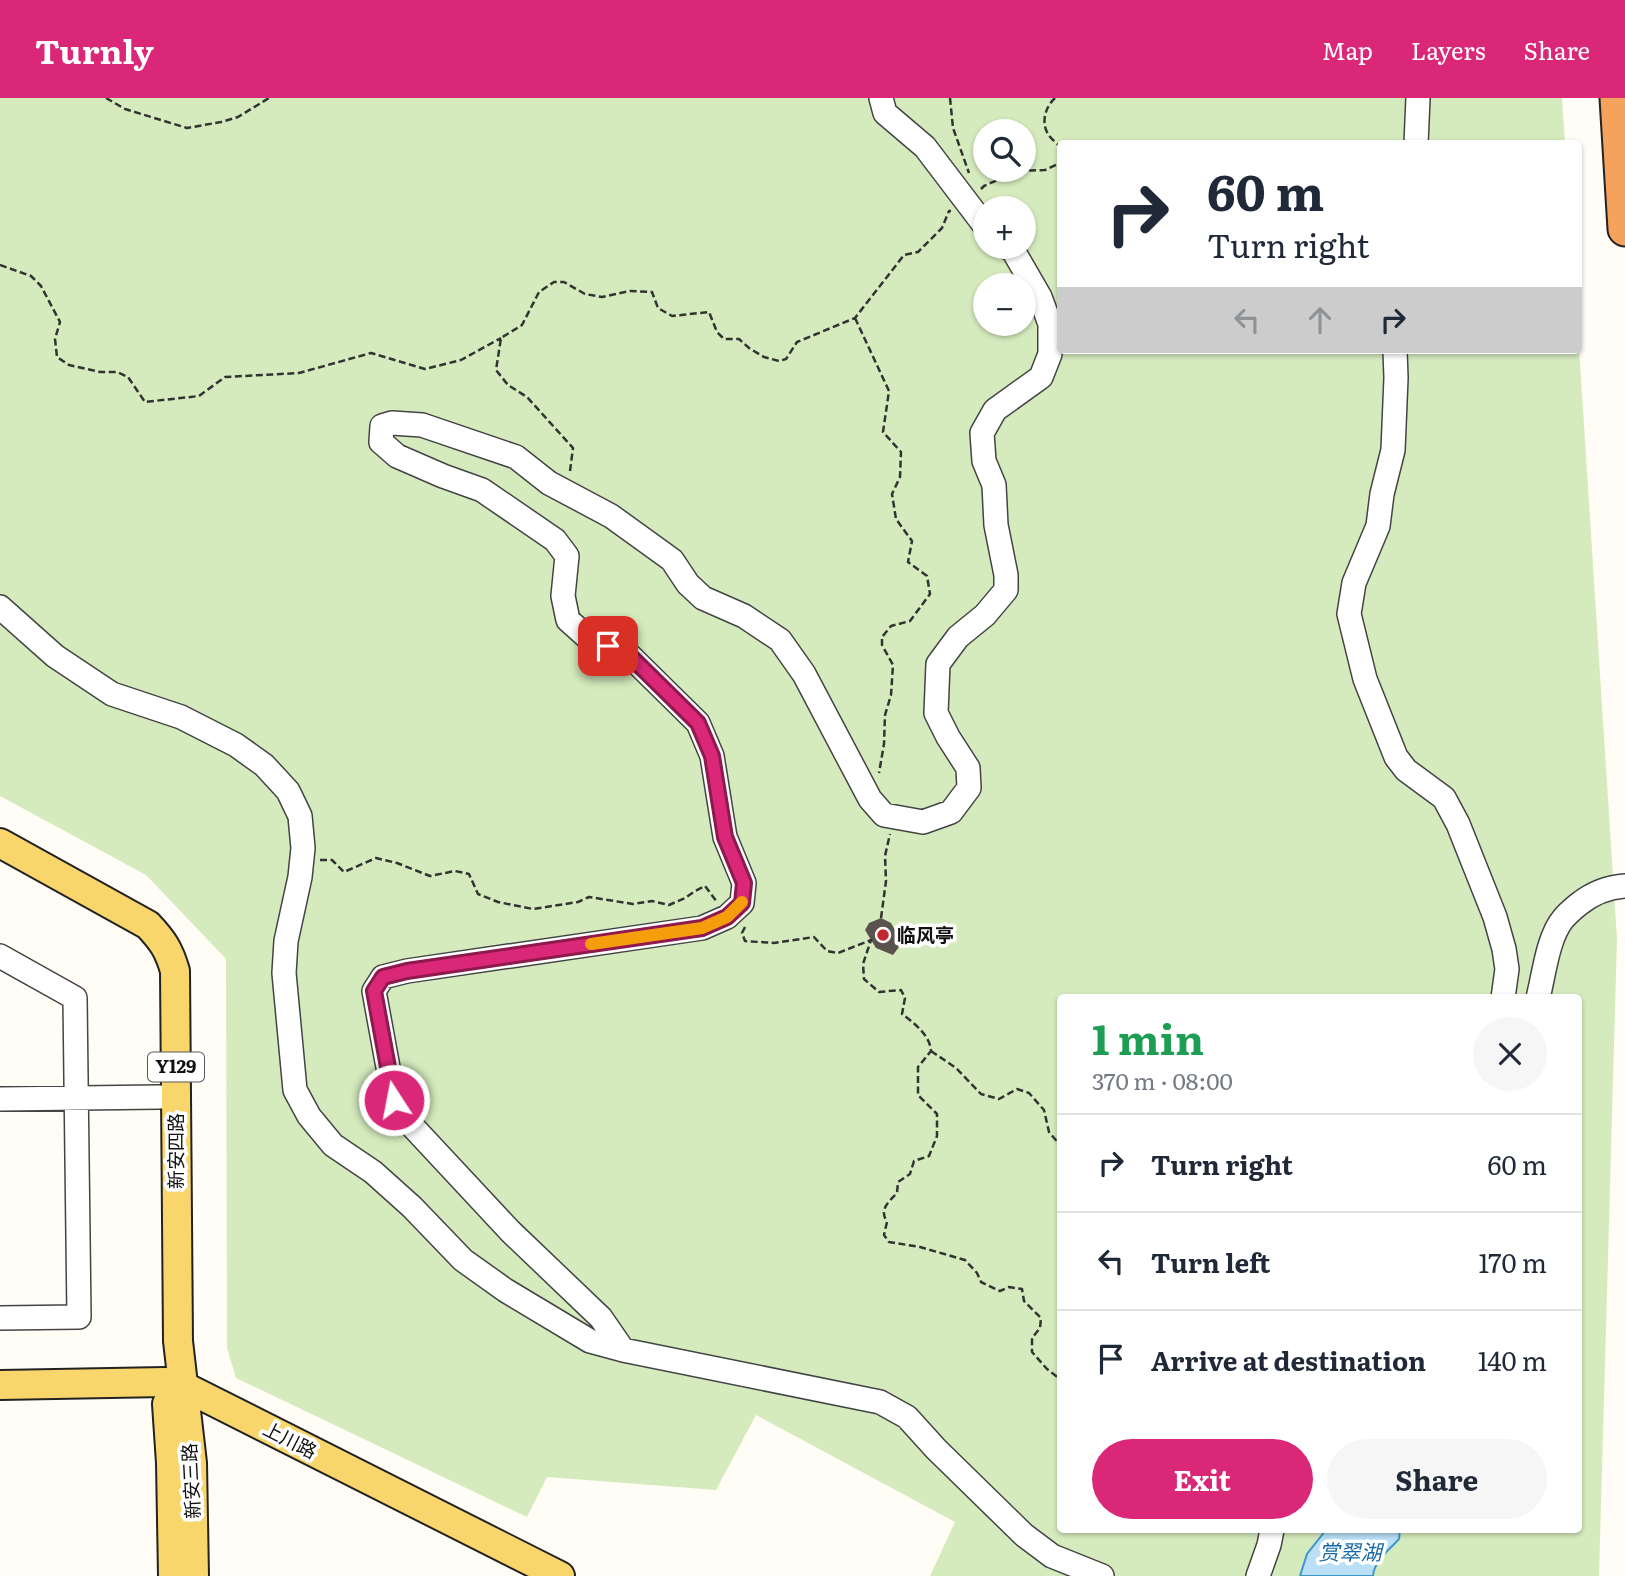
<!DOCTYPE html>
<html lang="en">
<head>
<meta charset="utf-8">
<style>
	body { margin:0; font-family:Literata,"Noto Sans SC",serif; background:#f6f6f7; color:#1f2937; height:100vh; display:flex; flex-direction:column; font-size:26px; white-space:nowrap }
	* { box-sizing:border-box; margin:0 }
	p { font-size:23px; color:#747a83 }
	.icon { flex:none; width:38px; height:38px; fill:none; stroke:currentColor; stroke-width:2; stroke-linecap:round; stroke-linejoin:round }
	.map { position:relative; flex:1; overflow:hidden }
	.side { position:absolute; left:1057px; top:896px; width:525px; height:539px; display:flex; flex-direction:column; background:#fff; border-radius:7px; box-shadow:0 2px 5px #0004 }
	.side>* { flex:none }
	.guide { position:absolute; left:1057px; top:42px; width:525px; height:214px; border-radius:7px; box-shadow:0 2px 5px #0004; background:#fff; color:#1f2937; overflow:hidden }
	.controls { position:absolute; left:973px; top:21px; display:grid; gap:14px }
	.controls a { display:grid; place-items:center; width:63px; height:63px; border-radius:50%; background:#fff; box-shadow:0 2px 5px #0004; font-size:35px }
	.pin { position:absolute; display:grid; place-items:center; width:60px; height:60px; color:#fff; margin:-30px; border-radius:14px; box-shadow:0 4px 10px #0006 }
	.me { position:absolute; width:77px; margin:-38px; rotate:349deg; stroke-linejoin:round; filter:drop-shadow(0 0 5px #0008) }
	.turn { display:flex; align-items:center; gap:24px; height:147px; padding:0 35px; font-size:32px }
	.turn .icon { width:91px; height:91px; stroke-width:2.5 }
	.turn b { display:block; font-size:49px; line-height:60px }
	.lanes { display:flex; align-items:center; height:66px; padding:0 35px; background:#0003; justify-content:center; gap:35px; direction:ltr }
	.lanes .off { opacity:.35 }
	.round { display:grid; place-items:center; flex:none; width:74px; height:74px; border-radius:37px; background:#f6f6f7 }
	.headline { display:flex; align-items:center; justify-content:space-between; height:119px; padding:0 35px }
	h1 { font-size:42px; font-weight:700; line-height:52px; color:#1e9e55 }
	.action { display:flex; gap:14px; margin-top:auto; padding:14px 35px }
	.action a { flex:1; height:80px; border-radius:42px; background:#db2777; color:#fff; font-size:28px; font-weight:700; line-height:80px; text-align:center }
	.action a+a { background:#f6f6f7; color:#1f2937 }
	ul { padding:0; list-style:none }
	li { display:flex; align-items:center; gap:21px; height:98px; padding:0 35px; border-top:2px solid #e0e1e3 }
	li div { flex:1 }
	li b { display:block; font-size:26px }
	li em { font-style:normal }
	header { display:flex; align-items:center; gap:42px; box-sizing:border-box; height:98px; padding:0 35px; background:#db2777; color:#fff }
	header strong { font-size:33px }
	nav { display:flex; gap:38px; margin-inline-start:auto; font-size:24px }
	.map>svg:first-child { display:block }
	.green { fill:#d5ebbd; fill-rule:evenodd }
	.water { fill:#b9e0f7; stroke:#3f96cf; stroke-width:2 }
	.building { fill:#5a524d }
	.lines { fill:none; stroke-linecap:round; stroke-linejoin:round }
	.minor-casing { stroke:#444; stroke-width:26 }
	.major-casing { stroke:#222; stroke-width:32 }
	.highway-casing { stroke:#222; stroke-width:37 }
	.path { stroke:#333; stroke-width:2.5; stroke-dasharray:7 3.5; stroke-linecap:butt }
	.minor { stroke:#fff; stroke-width:23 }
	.major { stroke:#f9d66b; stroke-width:28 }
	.highway { stroke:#f5a25d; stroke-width:33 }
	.route-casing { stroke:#8e194d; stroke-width:18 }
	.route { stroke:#db2777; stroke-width:12 }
	.slow { stroke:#f59e0b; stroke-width:12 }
	.poi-dot { fill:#c4262e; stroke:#fff; stroke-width:2.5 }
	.labels { text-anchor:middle; stroke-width:7; stroke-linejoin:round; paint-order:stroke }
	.shield { fill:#fff; stroke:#585858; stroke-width:2 }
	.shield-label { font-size:18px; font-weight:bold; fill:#111 }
	.poi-label { font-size:19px; font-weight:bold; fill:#111; stroke:#fff; text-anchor:start }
	.street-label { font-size:19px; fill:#111; stroke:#fff }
	.water-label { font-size:21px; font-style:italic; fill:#1768a6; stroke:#fff }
</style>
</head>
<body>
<header>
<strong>Turnly</strong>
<nav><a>Map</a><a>Layers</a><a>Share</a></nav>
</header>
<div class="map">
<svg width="1625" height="1478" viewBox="0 0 1625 1478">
	<rect width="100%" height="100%" fill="#fffdf5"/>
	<!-- green -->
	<path class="green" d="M0,0H1562L1565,45L1060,46V252H1578L1579,249L1617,841L1599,1478H930L955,1424L756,1317L716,1392L547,1379L527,1419L236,1280L227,1250L226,861L146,777L0,698ZM985,33H1024V72H985ZM985,110H1024V149H985ZM985,187H1024V226H985ZM1060,900H1578V1432H1060Z"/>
	<!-- water -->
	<path class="water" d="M1326,1432H1400L1399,1441C1389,1452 1374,1463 1373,1478H1300L1307,1456Z"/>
	<!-- building -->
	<path class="building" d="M881,820L891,825L902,845L893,857L876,850L865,832L869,825Z"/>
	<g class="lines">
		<!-- minor casing -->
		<g class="minor-casing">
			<path id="minor" d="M881,0L885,15L925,49L985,128
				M1416,46L1418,0
				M1395,252L1396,280L1393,352L1382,396L1378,428L1354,485L1349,516L1365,581L1396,659L1406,672L1444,700L1458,726L1495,819L1504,851L1507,871L1503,900
				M0,509L55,558L112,596L181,619L236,647L264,667L288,693L300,718L303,750L300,779L286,843L284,875L295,992L309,1018L333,1047L373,1074L412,1109L463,1162L505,1192L590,1243L623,1252L880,1304L907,1319L936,1351L1024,1437L1052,1458L1102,1478
				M0,858L75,900L79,1219L0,1220
				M1538,900C1544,876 1548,839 1563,821C1568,815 1574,810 1579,806C1593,795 1608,789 1625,788
				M0,1001L160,999
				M623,1252L601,1220L510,1133L414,1030L394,1002L374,893L383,879L407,873L702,830L727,819L742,805L744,785L725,739L712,658L698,625L628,556L587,539L568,522L563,498L567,458L555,442L482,392L443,378L397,358L381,344L382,328L392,325L422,327L516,359L549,385L611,418L672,462L688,486L703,500L744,518L780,542L804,576L870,701L884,717L923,724L951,714L969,690L968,670L948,639L936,615L938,566L958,539L985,517L1006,492V477L996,427L994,387L984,363L982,335L995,312L1041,279L1050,256V226L1040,199L1014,154L1008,149
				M1258,1478L1269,1447L1272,1432"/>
		</g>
		<!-- major casing -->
		<g class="major-casing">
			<path id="major" d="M0,745L148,827C163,843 169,852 175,873L178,1243L192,1365L194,1478
				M0,1287L165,1284L183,1288L560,1478
				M167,1306L171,1365L173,1478"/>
		</g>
		<!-- highway casing -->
		<g class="highway-casing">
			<path id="highway" d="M1617,0L1625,131"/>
		</g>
		<!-- path -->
		<path class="path" d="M106,0L125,11L187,30L221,24L238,19L269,0
			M950,0L953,30L969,75
			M1055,0C1045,9 1041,25 1048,36C1051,41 1057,45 1060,49
			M981,91L984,88L1018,73L1045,72L1060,65
			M0,167L31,178L41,188L60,224L55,241L57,259L69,267L100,274H117L128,279L145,304L199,298L225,279L299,275L371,255L425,271L461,262L501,240
			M855,220L889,293L883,334L901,354L900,379L892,396L896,421L912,443L908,464L927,478L930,496L910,523L891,528L882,539V547L893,567L891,597L885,617L884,646L879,675
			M570,373L573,350L527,299L508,287L496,272L501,240L522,227L539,194L554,184H564L585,196L602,199L630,193L652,194L658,210L672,218L709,214L717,234L724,241H739L749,250L764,259L779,263L786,261L797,244L855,220L904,157L918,154L942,130L949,113H951
			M320,762H332L344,774L376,760L397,765L430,778L455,773L469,776L478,796L498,804L533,811L578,804L589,799L633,806L652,803L669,807L685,800L695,793L705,788L717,804
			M881,820L886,783L885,758L890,736
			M745,829L742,835L745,843L774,845L814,839L827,853L838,855L871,842L863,866L864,881L879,894L901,892L905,900L902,916C914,925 930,937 931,953L918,969V997L937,1016V1038L929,1058L914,1063L910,1076L898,1084L897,1095C888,1105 879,1111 887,1124L884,1137L889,1144L920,1149L965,1162L977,1175L981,1184L1000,1193L1009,1189L1022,1191L1024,1203L1041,1220L1040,1230L1032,1240V1254L1047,1271L1060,1281
			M931,953L956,970L981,996L999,1001L1017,991L1029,995L1044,1012L1049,1034L1060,1047"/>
		<!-- minor -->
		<use href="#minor" class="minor"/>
		<!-- major -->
		<use href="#major" class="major"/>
		<!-- highway -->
		<use href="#highway" class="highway"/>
	</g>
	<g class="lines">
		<!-- route casing -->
		<g class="route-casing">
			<path id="route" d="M394,1002L374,893L383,879L407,873L702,830L727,819L742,805L744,785L725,739L712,658L698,625L628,556L608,548"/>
		</g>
		<!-- route -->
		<use href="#route" class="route"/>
		<!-- slow -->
		<path class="slow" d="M591,846L702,830L727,819L742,804"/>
	</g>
	<!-- markers -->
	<circle class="poi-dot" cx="883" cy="837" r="7"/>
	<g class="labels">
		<!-- shield labels -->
		<rect class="shield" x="148" y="954.5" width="56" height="29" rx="5"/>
		<g class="shield-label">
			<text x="176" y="975">Y129</text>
		</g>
		<!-- poi labels -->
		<g class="poi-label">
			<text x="897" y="844">临风亭</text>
		</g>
		<!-- street labels -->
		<g class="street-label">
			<text transform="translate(176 1053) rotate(-90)" y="7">新安四路</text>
			<text transform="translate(290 1342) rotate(27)" y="7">上川路</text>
			<text transform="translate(191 1383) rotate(-93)" y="7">新安三路</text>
		</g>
		<!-- water labels -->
		<g class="water-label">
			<text x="1350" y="1462">赏翠湖</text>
		</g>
	</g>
</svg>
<div class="controls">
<a><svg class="icon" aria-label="search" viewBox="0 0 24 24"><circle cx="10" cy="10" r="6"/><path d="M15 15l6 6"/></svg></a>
<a>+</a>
<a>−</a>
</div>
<div class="pin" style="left:608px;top:548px;background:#d93025"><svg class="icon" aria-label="arrive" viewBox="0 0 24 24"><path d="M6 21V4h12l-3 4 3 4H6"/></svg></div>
<svg class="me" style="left:394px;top:1002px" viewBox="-20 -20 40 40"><circle r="17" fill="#db2777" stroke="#fff" stroke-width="3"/><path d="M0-11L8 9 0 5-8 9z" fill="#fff"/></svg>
<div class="guide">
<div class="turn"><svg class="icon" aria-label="right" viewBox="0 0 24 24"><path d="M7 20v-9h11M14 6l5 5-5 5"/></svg><div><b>60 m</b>Turn right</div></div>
<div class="lanes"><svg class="icon off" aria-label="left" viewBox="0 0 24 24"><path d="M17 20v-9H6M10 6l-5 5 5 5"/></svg><svg class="icon off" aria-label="ahead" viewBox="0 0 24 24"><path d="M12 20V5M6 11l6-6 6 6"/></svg><svg class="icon" aria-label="right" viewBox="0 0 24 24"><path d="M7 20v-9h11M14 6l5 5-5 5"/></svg></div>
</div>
<section class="side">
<div class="headline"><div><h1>1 min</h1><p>370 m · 08:00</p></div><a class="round"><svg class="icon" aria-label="close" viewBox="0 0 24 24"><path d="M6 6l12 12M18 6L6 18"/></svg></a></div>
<ul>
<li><svg class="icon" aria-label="right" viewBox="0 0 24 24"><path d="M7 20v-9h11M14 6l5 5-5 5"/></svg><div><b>Turn right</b></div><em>60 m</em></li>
<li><svg class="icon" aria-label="left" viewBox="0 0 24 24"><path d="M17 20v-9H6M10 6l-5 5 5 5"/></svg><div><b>Turn left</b></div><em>170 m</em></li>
<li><svg class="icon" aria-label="arrive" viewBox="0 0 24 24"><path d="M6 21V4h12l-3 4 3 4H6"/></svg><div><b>Arrive at destination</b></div><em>140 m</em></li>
</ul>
<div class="action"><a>Exit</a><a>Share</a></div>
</section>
</div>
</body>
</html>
